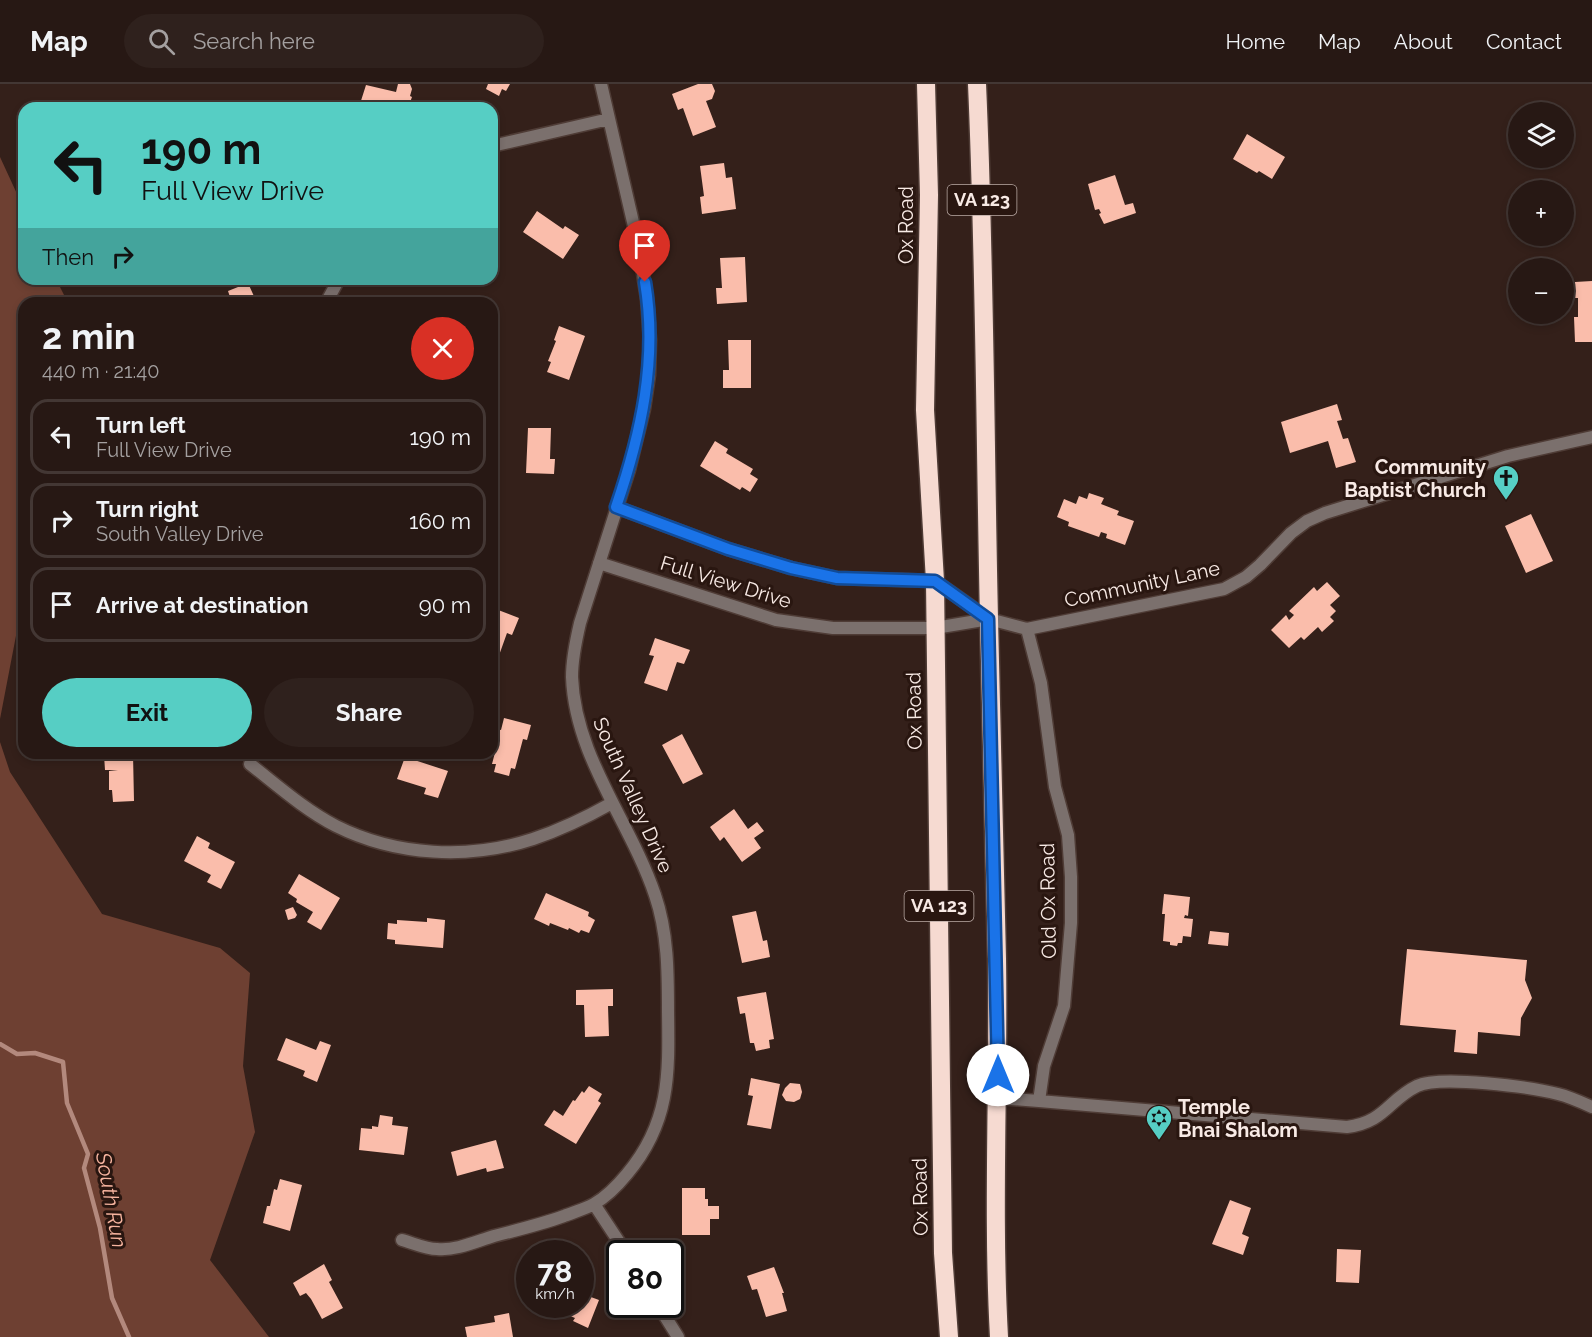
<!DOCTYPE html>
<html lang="en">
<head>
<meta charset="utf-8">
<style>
	body { margin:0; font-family:Raleway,sans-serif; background:#2f211d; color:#f1f3f6; height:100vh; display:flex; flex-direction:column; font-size:22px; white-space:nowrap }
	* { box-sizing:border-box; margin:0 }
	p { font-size:20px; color:#a4a0a0 }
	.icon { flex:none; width:33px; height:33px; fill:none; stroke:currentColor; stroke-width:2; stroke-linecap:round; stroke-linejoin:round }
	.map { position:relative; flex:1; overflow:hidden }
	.details { position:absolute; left:18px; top:213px; width:480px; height:462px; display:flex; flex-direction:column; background:#271814; border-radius:18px; box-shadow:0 3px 9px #0003,0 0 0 2px #433734 }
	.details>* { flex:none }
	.hud { position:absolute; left:18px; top:18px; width:480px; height:183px; border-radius:18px; box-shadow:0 3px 9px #0003,0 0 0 2px #433734; background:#56cec4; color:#111; overflow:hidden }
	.tools { position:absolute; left:1508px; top:18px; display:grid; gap:12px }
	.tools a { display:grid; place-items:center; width:66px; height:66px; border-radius:50%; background:#271814; box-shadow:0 3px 9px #0003,0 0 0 2px #433734; font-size:30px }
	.speed { position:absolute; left:516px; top:1156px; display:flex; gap:12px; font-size:30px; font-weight:700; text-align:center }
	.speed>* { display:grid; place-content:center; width:78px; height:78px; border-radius:50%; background:#271814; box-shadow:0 3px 9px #0003,0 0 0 2px #433734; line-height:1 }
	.speed small { font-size:15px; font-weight:400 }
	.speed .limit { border:3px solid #111; border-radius:9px; background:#fff; color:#111 }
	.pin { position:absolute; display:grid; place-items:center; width:51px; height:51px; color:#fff; margin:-62px -26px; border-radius:50% 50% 50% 0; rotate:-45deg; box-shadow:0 0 6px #0007 }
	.pin .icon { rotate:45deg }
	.me { position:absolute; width:66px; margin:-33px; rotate:0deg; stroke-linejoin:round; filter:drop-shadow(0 0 4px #0008) }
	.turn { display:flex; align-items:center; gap:21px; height:126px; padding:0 24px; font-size:27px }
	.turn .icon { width:78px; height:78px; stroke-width:2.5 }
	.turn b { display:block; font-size:42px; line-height:51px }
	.then { display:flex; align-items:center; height:57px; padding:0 24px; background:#0003; gap:12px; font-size:22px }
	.round { display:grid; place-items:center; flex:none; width:63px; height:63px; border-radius:32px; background:#2f211d }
	.head { display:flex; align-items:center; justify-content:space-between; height:102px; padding:0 24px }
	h1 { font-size:36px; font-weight:700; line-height:45px }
	.button { display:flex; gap:12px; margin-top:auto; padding:12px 24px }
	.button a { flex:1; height:69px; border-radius:36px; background:#56cec4; color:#111; font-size:24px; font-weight:700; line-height:69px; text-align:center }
	.button a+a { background:#2f211d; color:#f1f3f6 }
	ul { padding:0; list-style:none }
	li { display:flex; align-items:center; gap:18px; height:75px; margin:0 12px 9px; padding:0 12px; border:3px solid #433734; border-radius:18px }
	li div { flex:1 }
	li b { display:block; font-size:22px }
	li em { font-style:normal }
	header { display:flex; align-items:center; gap:36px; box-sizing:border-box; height:84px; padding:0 30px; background:#271814; border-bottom:2px solid #433734 }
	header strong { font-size:28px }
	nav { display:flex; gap:33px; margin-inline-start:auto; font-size:21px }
	.search { width:420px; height:54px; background:#2f211d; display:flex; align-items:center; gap:15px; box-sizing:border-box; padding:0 21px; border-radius:33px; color:#a4a0a0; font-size:22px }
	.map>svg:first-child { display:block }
	.green { fill:#6e4032 }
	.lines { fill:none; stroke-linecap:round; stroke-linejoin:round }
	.stream { stroke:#b3897d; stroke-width:4.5 }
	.building { fill:#fabdab }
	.street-casing { stroke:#4f3c36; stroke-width:15 }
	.highway-casing { stroke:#4f3c36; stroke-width:21 }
	.street { stroke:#7b706d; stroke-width:12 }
	.highway { stroke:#f6dad1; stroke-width:18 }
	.route-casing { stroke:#114b97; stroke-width:15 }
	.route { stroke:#1a73e8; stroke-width:10 }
	.labels { text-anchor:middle; stroke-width:6; stroke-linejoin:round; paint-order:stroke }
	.shield { fill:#291610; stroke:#baaaa5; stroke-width:1.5 }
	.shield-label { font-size:18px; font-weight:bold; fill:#f8eae5 }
	.street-label { font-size:20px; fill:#f8eae5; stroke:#291610 }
	.poi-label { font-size:20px; font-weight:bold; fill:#f8eae5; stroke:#291610; text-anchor:end }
	.water-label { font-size:21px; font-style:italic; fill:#f7b49f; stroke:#291610 }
</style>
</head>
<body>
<header>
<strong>Map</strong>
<div class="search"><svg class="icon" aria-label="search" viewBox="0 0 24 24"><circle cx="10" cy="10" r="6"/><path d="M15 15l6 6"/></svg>Search here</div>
<nav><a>Home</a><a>Map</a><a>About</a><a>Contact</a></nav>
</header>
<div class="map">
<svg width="1592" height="1253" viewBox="0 0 1592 1253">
	<rect width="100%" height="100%" fill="#34201a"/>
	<!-- green -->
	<path class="green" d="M0,73L24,125V195H56L68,219H24V510L0,635Z
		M0,658L10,688L102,830L220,864L250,889L243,982L255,1048L210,1176L269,1253H0Z"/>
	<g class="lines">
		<!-- stream -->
		<path class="stream" d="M0,960L17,970L35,969L63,978L67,1019L88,1070L84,1084L100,1144L112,1214L129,1253"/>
	</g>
	<!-- building -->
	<path class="building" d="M398,0H410L412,5L410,12L412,13L408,24L359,23L366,1L396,8Z
		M488,0H510L506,7L502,5L499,12L486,5Z
		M698,0H712L715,7L712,15L706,17L716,43L693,52L683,24L678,26L672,10Z
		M1247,50L1285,73L1272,95L1259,87L1257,89L1233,75Z
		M724,79L726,94L732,93L736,125L702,130L700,113L704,112L700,82Z
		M1115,91L1125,121L1133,119L1136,129L1104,140L1099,130L1101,129L1099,125L1095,126L1088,100Z
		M537,127L563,145L565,142L579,151L563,175L523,148Z
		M745,173L747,218L717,220L716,204H722L720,174Z
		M1592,197V258H1575L1574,233H1578V214H1575V198Z
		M248,199L257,219H232L228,207Z
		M559,242L585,252L569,296L547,288L551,278L548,277L556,257L554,256Z
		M728,256H751V304H723V286H729Z
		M1337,320L1342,336L1337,337L1343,355L1348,354L1356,378L1336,384L1328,357L1290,369L1281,338Z
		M528,344H551L550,375H555L554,390L526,389Z
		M715,357L728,365L726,369L753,385L750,390L758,395L750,408L742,403L740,406L700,382Z
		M1089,409L1104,414L1101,420L1119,427L1117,431L1134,437L1125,461L1106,454L1107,450L1101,448L1099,453L1068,442L1069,438L1057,433L1064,415L1076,420L1079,412L1087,415Z
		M1531,430L1553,477L1526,489L1505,442Z
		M1327,498L1340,512L1330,521L1336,527L1330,533L1334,537L1322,548L1318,543L1304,556L1301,553L1289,564L1271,546L1286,531L1289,536L1294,531L1289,527L1314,503L1317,507Z
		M493,524L519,534L512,551L507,549L497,577L492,575Z
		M655,554L690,566L684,580L677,578L667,607L644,599L654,572L649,571Z
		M504,634L531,641L527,656L523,655L515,685L511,684L509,692L494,688L496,680H492L498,657L492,654V644L501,646Z
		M682,650L703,690L683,700L662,661Z
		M133,670L134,717L113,718L112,706H109V687L118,686H105L104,671Z
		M405,673L448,687L438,714L424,710L426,704L397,695Z
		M734,725L748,745L757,738L764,747L754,754L761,764L742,778L724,753L720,757L710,743Z
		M197,752L210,759L208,764L235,778L221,805L207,798L211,791L184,777Z
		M299,790L340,814L321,846L307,838L313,828L296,818L297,815L288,809Z
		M546,809L589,828L588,832L595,836L589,849L581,846L579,849L569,844L568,846L550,839L549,842L534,835Z
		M1164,810L1190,813L1188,832L1185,831L1184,834L1193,835L1191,853L1183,852L1182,859H1178L1177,862L1170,861V858L1163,857L1165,830H1162Z
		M293,823L297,831L295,834L288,836L285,826Z
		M756,827L763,857L767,856L770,873L742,879L732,832Z
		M427,834L445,836L443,864L395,860V856L387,855L388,839L397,840V836L427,838Z
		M1210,847L1229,849L1228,862L1208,860Z
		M1407,865L1527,876L1525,896L1532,914L1521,934L1520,952L1478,948L1477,970L1454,968L1456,946L1400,941Z
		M613,905V922H608L609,952L585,953L584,921H576V906Z
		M766,908L774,955L769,956L770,964L756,967L754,959H750L745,929L740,930L737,913Z
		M286,954L316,966L320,957L331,961L317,998L303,992L305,987L277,976Z
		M751,994L780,1000L771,1045L747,1041L753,1012L748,1011Z
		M790,999L800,1000L802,1008L800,1015L794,1018L786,1017L782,1011L785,1004Z
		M589,1002L602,1010L598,1017L601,1019L576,1060L544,1041L554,1026L563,1032L573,1016L575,1017L582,1007L584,1009Z
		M380,1031L393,1033L392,1041L408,1043L404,1071L359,1066L361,1044L372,1045V1042L378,1043Z
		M496,1056L504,1084L487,1088L486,1084L457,1092L451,1068Z
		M280,1095L302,1101L290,1147L263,1139L267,1122H270L274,1105L277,1106Z
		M682,1104H705V1115H708V1122H719V1135H710V1151H682Z
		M1230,1116L1251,1124L1242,1150L1249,1153L1243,1171L1212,1160Z
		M1337,1165L1361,1166L1359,1199L1336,1198Z
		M324,1180L332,1196L329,1198L343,1224L322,1235L311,1215L306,1209L300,1212L293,1199Z
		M774,1183L784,1209H782L787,1227L766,1233L757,1205L752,1206L747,1192Z
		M580,1209L599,1216L588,1244L573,1237L575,1234L556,1226L557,1224L551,1221H580Z
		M509,1229L513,1253H467L465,1243L495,1238L494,1232Z"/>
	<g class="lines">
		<!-- street casing -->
		<g class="street-casing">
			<path id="street" d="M492,62L609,35
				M326,219L339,195
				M616,423L728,465L791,484L837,494L935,497L989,535L1027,545L1224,505L1246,493L1260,481L1291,449L1307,437L1325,429L1508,372L1592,353
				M599,479L776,536L833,544H935L989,535
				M250,680C278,702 305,726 336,742C396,772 469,776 533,755C560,746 587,733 612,719
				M998,1014L1039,1017L1044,982L1064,922L1071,839V793L1068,751L1055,703L1041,599L1027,545
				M1039,1017L1347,1043C1385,1038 1388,1016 1417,1002C1440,991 1531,1003 1558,1010C1570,1013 1581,1018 1592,1023
				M594,1120L627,1170
				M402,1156C413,1159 426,1165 437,1165C456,1167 477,1157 494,1152C518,1146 542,1140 564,1132C574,1128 585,1125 594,1120C606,1113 618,1101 627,1090C670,1039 669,991 668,928C668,889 668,849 655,811C630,737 575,673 572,593C572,575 576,556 580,539L629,386L644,325L649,291L650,256L647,215L639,164L601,0
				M658,1221L678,1253"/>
		</g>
		<!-- highway casing -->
		<g class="highway-casing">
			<path id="highway" d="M926,0L929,111L925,326L935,497L943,1169L949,1253
				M977,0C985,178 985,357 989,535C991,649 995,762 997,875C999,1001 992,1127 999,1253"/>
		</g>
		<!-- street -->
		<use href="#street" class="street"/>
		<!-- highway -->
		<use href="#highway" class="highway"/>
	</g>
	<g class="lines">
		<!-- route casing -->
		<g class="route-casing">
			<path id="route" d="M645,198C658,276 641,350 616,423L728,465L791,484L837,494L935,497L988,535L998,991"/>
		</g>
		<!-- route -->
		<use href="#route" class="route"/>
	</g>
	<!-- icons -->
	<defs>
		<g id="church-pin" transform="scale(1.35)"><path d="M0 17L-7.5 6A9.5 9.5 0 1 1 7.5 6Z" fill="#56cec4" stroke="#291610"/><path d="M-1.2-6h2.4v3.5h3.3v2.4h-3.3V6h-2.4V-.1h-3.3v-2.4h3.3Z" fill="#111"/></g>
		<g id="synagogue-pin" transform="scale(1.35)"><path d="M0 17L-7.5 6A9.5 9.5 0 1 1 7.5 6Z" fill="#56cec4" stroke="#291610"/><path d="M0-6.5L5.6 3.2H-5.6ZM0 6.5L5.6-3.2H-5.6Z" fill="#111"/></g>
	</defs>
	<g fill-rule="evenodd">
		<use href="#church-pin" x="1506" y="394"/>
		<use href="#synagogue-pin" x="1159" y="1034"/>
	</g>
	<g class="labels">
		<!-- shield labels -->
		<g class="shield">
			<rect x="947.5" y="101" width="69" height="30" rx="4.5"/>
			<rect x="904.5" y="807" width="69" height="30" rx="4.5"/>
		</g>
		<g class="shield-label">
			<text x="982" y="122">VA 123</text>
			<text x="939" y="828">VA 123</text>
		</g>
		<!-- street labels -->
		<g class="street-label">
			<text transform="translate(906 141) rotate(-90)" y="7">Ox Road</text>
			<text transform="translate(726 498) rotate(17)" y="7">Full View Drive</text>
			<text transform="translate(1142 500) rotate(-12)" y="7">Community Lane</text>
			<text transform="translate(914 627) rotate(-91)" y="7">Ox Road</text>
			<text transform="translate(633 711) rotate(66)" y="7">South Valley Drive</text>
			<text transform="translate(1048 817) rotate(-91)" y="7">Old Ox Road</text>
			<text transform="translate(920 1113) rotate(-91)" y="7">Ox Road</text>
		</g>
		<!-- poi labels -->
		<g class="poi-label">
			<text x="1486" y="390">Community<tspan x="1486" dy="23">Baptist Church</tspan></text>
			<text x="1178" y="1030" text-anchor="start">Temple<tspan x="1178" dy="23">Bnai Shalom</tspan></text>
		</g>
		<!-- water labels -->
		<g class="water-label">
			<text transform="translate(111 1116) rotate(80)" y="7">South Run</text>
		</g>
	</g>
</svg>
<div class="tools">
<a><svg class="icon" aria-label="layers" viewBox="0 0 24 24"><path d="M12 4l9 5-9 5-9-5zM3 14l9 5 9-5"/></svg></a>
<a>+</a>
<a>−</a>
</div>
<div class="speed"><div>78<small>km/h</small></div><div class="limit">80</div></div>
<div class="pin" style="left:645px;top:198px;background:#d93025"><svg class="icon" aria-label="arrive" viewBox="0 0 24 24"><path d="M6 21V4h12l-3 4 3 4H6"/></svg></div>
<svg class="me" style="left:998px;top:991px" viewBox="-20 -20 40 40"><circle r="19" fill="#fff"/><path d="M0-13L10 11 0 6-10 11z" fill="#1a73e8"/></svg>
<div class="hud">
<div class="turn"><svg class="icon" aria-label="left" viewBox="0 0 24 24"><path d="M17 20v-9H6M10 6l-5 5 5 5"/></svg><div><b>190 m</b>Full View Drive</div></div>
<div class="then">Then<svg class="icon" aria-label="right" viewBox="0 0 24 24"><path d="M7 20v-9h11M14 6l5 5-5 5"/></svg></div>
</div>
<section class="details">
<div class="head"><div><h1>2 min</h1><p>440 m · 21:40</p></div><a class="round" style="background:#d93025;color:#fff"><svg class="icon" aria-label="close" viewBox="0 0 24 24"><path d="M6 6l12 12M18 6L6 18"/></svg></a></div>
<ul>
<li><svg class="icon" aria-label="left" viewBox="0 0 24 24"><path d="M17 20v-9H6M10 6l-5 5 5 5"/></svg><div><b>Turn left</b><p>Full View Drive</p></div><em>190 m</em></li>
<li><svg class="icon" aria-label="right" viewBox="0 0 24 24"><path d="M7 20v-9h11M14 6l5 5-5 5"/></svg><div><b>Turn right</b><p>South Valley Drive</p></div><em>160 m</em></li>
<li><svg class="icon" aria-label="arrive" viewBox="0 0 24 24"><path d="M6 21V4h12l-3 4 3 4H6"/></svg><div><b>Arrive at destination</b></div><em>90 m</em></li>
</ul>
<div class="button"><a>Exit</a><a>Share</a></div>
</section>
</div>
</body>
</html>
